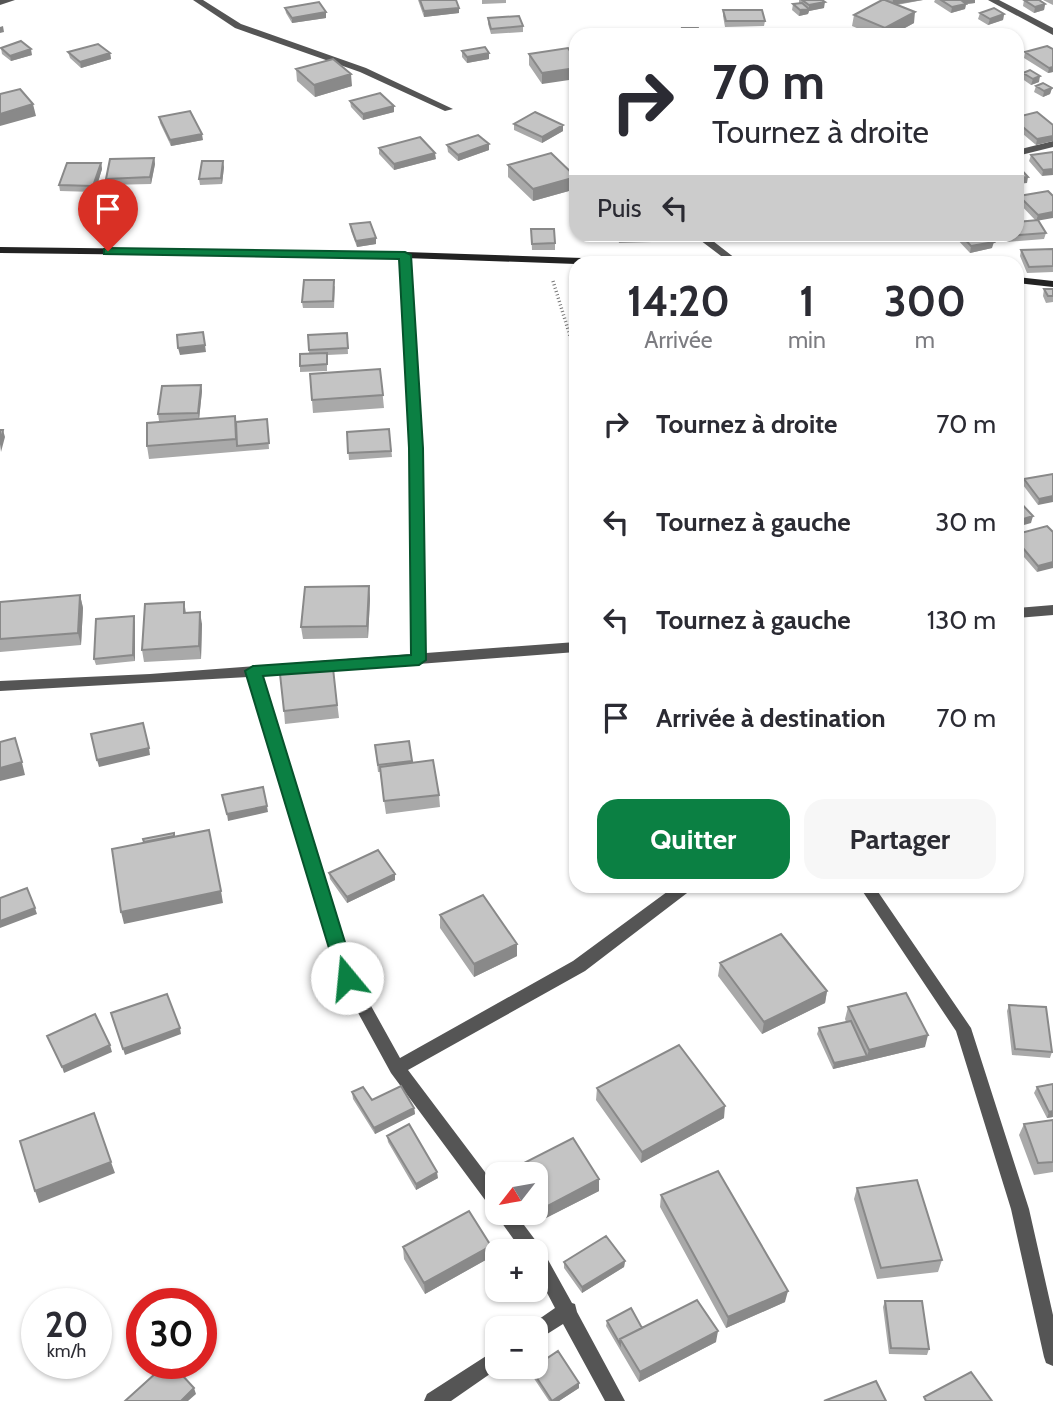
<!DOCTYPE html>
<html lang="fr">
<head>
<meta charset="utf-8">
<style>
	body { margin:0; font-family:Cabin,sans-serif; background:#f7f7f7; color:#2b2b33; height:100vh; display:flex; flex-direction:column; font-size:26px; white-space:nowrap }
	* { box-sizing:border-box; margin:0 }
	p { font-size:23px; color:#7c7c81 }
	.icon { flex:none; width:38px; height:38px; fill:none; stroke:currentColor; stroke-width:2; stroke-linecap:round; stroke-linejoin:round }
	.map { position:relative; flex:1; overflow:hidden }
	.details { position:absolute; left:569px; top:256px; width:455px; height:637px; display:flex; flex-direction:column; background:#fff; border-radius:21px; box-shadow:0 2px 5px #0004 }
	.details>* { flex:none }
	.hud { position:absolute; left:569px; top:28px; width:455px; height:214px; border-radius:21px; box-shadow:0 2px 5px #0004; background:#fff; color:#2b2b33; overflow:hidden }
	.needle { width:46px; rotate:239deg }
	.tools { position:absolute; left:485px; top:1162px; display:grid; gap:14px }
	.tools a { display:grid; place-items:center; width:63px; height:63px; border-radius:14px; background:#fff; box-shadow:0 2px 5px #0004; font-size:35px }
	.speed { position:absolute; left:21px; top:1288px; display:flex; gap:14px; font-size:35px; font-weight:700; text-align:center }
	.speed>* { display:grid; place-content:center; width:91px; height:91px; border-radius:50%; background:#fff; box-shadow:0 2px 5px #0004; line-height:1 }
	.speed small { font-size:18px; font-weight:400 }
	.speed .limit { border:10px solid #d22; background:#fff; color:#111 }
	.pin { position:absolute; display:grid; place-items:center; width:60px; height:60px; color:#fff; margin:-72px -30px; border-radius:50% 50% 50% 0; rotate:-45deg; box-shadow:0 0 7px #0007 }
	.pin .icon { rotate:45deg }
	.me { position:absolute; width:77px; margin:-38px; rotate:343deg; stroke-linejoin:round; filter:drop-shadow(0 0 5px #0008) }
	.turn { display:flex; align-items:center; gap:24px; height:147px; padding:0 28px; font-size:32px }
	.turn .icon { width:91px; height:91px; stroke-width:2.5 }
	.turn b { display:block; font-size:49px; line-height:60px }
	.then { display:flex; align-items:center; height:66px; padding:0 28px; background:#0003; gap:14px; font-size:26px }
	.eta { display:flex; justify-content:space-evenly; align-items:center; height:119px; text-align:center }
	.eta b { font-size:42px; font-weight:700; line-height:49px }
	.primary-button { display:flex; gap:14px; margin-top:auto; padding:14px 28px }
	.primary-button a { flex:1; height:80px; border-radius:21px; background:#0b8043; color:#fff; font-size:28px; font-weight:700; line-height:80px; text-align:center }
	.primary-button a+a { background:#f7f7f7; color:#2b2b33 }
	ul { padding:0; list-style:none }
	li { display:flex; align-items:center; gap:21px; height:98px; padding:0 28px }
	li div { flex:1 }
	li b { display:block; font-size:26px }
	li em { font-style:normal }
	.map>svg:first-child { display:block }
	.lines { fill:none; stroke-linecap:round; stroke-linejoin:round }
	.path-far1 { stroke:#777; stroke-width:3.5; stroke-dasharray:1 2.5; stroke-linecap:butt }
	.path { stroke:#777; stroke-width:4.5; stroke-dasharray:2 3.5; stroke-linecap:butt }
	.street { fill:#555; fill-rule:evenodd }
	.secondary { fill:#222; fill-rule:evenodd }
	.wall { fill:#a9a9a9 }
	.shaded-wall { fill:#898989 }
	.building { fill:#c4c4c4; stroke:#898989; stroke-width:2 }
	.route { fill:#0b8043; stroke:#07532c; stroke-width:2 }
</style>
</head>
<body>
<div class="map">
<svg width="1053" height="1401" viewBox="0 0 1053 1401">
	<rect width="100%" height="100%" fill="#fff"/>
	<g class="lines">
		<!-- path-far1 -->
		<path class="path-far1" d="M553,281L575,352"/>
		<!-- path -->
		<path class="path" d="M574,350L576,357"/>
		<!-- street -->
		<path class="street" d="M0,0H15L0,5Z
			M193,0H203L241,24L366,68L453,109L445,111L360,72L235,28Z
			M988,0H999L1053,28V35Z
			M1053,141V147L1017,156V150Z
			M692,234H704L740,262H729Z
			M405,252L410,255L422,448L426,653L576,642V652L261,676L355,977L400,1058L573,961L675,886H694L691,890L585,971L408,1070L497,1188V1210L491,1208L391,1073L339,978L248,677L0,691V681L150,674L412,654L410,448L400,255Z
			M1053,605V615L1017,618V608Z
			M859,886H874L971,1028L1029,1209L1053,1315V1366L1046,1363L1044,1357L1011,1209L956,1031Z
			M497,1211V1213H515L542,1249L572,1303L575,1304L577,1312L625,1401H605L563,1324L536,1341V1328H528L529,1326L555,1308L536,1272V1251H522L499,1219L496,1213Z
			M497,1349V1367H500L451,1401H424L427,1394Z"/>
		<!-- secondary -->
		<path class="secondary" d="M0,247L405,252L612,259L617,262L576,264L405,258L0,253Z
			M1017,277L1053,281V287L1017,283Z"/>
	</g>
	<!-- wall -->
	<path class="wall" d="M418,0H456L459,8V13L424,17Z
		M482,0H506V3L482,4Z
		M799,0H822L824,8L809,11L808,14L799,16L792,10L793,4L799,3Z
		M886,0H923L897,5L914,23L892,35H873L852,26L854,15Z
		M935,0H975V3L966,4L965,9L951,13L934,2Z
		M1024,0L1045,4L1044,10L1034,13L1023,6Z
		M1043,0H1053V5Z
		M285,8L326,18L292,23L286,13Z
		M723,10L765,21L764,26L725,27L723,16Z
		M980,13L1004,14L1003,20L988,25L978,19Z
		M488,18L523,26V32L491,34L488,24Z
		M1047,46L1053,72L1048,73L1024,58L1025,52Z
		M1,48L32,55L11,61L2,54Z
		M568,48L542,84L529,65V54Z
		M462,51L489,53V59L467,63L462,57Z
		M68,52L110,53L111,59L81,68L70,58Z
		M296,69L352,86L315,97L297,81Z
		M1023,73L1039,82L1031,85L1021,78Z
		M1036,86L1052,88L1050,94L1043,97L1034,92Z
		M350,101L394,106V112L363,120L351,107Z
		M159,117L203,140L171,146L160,123Z
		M1017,117L1053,125V141L1036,145L1017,129Z
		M514,124L563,125V131L542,143L514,130Z
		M489,144V150L458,161L448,152L447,145Z
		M379,148L436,159L394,170L379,154Z
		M1053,152L1042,176L1029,161L1031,155Z
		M154,158L155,164L151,184L107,185L106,179Z
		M101,163L102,169L95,192L60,191L59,185Z
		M508,165L576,176V189L533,201L508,177Z
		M224,167L222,184L200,185L199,179Z
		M1048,191L1038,221L1046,233L1044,239L1007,242L1003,234H1017L1036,221L1018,202L1019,196Z
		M350,224L376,238V244L357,247L351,231Z
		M531,229L555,243V250H532Z
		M617,234H652V242L619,243Z
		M956,234H986L992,248L970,253L955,237Z
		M1053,249V272L1027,273L1020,256L1021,250Z
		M335,286L334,308H303L302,302Z
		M1044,289H1053V302L1046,303L1043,296Z
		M347,333L348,354L327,355V371L300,372V366L309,354L308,335Z
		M380,369L384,408L313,413L312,400Z
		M201,385L202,391L199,419L235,416L236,422L267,419L269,449L149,459L147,446L183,420L159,421L158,414Z
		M389,429L392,457L349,460L347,432Z
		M1053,474L1038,505L1023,485L1024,479Z
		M1053,532L1037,572L1017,549V534Z
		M369,586L370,599L368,638L303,639L301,627Z
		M80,595L83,608L81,645L0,652V602Z
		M184,602L186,612L202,624L201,659L144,662L142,650Z
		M135,622V661L96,665L94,659Z
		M333,668L339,718L285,724L284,711Z
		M409,741L412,763L439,795L440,807L386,814L380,772H378L375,745Z
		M329,873L395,874V880L347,903L330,879Z
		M440,915L517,956L474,977L440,928Z
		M720,963L827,991L825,1003L762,1034L718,976Z
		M1009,1005L1052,1052L1050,1058L1012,1055L1007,1011Z
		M848,1007L925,1047L833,1069L817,1034L819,1028L846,1022L845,1019Z
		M1053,1084V1117L1047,1118L1034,1093L1037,1087Z
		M597,1088L724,1118L641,1163L596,1100Z
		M352,1092L372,1100L414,1108L415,1114L375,1134L353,1099Z
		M1053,1120V1172L1034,1175L1019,1135L1024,1124Z
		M387,1136L438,1178L416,1190L388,1142Z
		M516,1167L599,1179V1191L542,1220L536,1209V1174H516Z
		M857,1188L942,1260L938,1272L877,1279L854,1199Z
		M661,1195L785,1302L726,1328L660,1207Z
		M403,1247L491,1257L425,1294L404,1259Z
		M625,1261L624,1267L582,1293L564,1268V1262Z
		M885,1301L929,1349L927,1355L889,1354L883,1307Z
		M607,1321L642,1328L716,1342L639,1382L606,1326Z
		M531,1369L579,1388L559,1401H549L531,1374Z"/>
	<!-- shaded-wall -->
	<path class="shaded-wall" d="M893,0H923L892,5Z
		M962,0H975V3L966,4L965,9L951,13L952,7L961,5Z
		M825,2L824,8L809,11L808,14L799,16L800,10L809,9V5Z
		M1045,4L1044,10L1034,13L1035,7Z
		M459,8V13L424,17V11Z
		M326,12V18L292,23V18Z
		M915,12L914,23L892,35H884L885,28Z
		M1004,14L1003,20L988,25L990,19Z
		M3,26L4,32L0,33V27Z
		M31,49L32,55L11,61L10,56Z
		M110,53L111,59L81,68L80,62Z
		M489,53V59L467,63V57Z
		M1053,67V72L1048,73L1049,68Z
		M576,68V79L542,84V73Z
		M351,74L352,86L315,97L314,85Z
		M1040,76L1039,82L1031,85L1033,79Z
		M1052,88L1050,94L1043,97L1044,91Z
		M33,104L36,116L0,126V114Z
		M394,106V112L363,120V114Z
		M563,125V131L542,143V137Z
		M202,134L203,140L171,146L170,140Z
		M1053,136V141L1036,145L1037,139Z
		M489,144V150L458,161V155Z
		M435,153L436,159L394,170V164Z
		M154,158L155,164L151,184L150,177Z
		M223,161L224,167L222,184L221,178Z
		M101,163L102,169L95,192L93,186Z
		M1053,169V175L1042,176L1043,170Z
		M576,177V189L533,201V189Z
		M1028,177L1027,183L1017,184V178Z
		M1053,212V218L1036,221L1038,215Z
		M376,238V244L357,247L356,241Z
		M994,242L992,248L970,253L971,246Z
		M205,345L206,352L180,355L178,348Z
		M201,385L202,391L199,420L198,413Z
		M3,430L5,437L1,452L0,444Z
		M1053,496V502L1038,505L1039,499Z
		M1033,516L1031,523L1017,527V521Z
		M1053,562V568L1037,572L1038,566Z
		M369,586L370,599L368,638L367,626Z
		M80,595L83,608L81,645L78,633Z
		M200,612L202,624L201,659L199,646Z
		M134,616L135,622V661L133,655Z
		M149,748L150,755L99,767L97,760Z
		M19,750L25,775L0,781V768Z
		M267,806L268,812L228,821L227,814Z
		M395,874V880L347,903V897Z
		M221,891L223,903L124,924L121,912Z
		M35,908L37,914L0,928V921Z
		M517,944V956L474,977V964Z
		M827,991L825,1003L762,1034L764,1022Z
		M180,1028L181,1034L125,1055L123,1049Z
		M928,1035L925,1047L833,1069L834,1063L867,1056L869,1050Z
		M110,1045L112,1052L64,1073L62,1067Z
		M725,1106L724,1118L641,1163L642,1152Z
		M414,1108L415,1114L375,1134L374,1128Z
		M1053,1111V1117L1047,1118L1049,1112Z
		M111,1162L115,1173L39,1203L35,1191Z
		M437,1172L438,1178L416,1190V1184Z
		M599,1179V1191L542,1220V1209Z
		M491,1246V1257L425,1294L424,1283Z
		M625,1261L624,1267L582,1293V1287Z
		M788,1291L785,1302L726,1328L728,1317Z
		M718,1331L716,1342L639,1382L640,1372Z
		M579,1383V1388L559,1401H552Z
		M194,1388L196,1394L188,1401H181Z"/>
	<!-- building -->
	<path class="building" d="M420,0H456L459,8L424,11Z
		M802,0H822L825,2L809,5Z
		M882,0H885L915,12L885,28L854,15Z
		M941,0H961L966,4L952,7Z
		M1024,0H1039L1045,4L1035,7Z
		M319,2L326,12L292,18L285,8Z
		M802,3L809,9L800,10L793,4Z
		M994,8L1004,14L990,19L980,13Z
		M723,10H762L765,21H726Z
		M519,16L523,26L491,29L488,18Z
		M682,28H698L700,35H683Z
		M21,41L31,49L10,56L1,48Z
		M98,44L110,53L80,62L68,52Z
		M1047,46L1053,49V67L1049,68L1025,52Z
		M485,47L489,53L467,57L462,51Z
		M568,48L576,60V68L542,73L529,54Z
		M333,59L351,74L314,85L296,69Z
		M1030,70L1040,76L1033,79L1023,73Z
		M1043,83L1052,88L1044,91L1036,86Z
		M20,89L33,104L0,114V94Z
		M380,93L394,106L363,114L350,101Z
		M190,111L202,134L170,140L159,117Z
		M535,112L563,125L542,137L514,124Z
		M1037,112L1053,125V136L1037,139L1017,122V117Z
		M478,135L489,144L458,155L447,145Z
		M420,137L435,153L394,164L379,148Z
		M1053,152V169L1043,170L1031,155Z
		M551,153L576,177L533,189L508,165Z
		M154,158L150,177L106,179L110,159Z
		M202,161H223L221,178L199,179Z
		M67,163H101L93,186L59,185Z
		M1017,165L1028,177L1017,178Z
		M1048,191L1053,196V212L1038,215L1019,196Z
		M1038,220L1046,233L1008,236V234H1017V222Z
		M370,222L376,238L356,241L350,224Z
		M531,229H554L555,243L532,244Z
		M619,234H652V235L619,237Z
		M960,234H986L994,242L971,246Z
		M1053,249V266L1029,267L1021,250Z
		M304,280H334L333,301L302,302Z
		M1044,289H1053V296H1048Z
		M203,332L205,345L178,348L177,335Z
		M347,333L348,348L309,350L308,335Z
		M327,353V364L300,366V354Z
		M380,369L383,395L312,400L310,374Z
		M201,385L198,413L158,414L162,386Z
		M235,416L236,439L147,446V423Z
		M267,419L269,443L237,446L236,422Z
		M389,429L391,451L348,453L347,432Z
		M0,430H3L0,444Z
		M1053,474V496L1039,499L1024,479Z
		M1017,499L1033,516L1017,521Z
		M1047,526L1053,532V562L1038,566L1017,541V534Z
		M369,586L367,626L301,627L305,587Z
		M80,595L78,633L0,639V602Z
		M184,602V613L200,612L199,646L142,650L145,604Z
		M134,616L133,655L94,659L96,619Z
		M333,668L337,705L284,711L280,674Z
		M143,723L149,748L97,760L91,734Z
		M15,738L22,762L0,768V742Z
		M409,741L412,761L378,765L375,745Z
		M433,760L439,795L384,801L380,767Z
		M263,787L267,806L227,814L222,795Z
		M209,830L221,891L121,912L112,849Z
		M174,833V836L144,842L143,839Z
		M378,850L395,874L347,897L329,873Z
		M27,888L35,908L0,921V898Z
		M483,895L517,944L474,964L440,915Z
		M781,934L827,991L764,1022L720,963Z
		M906,993L928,1035L869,1050L848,1007Z
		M167,994L180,1028L123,1049L111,1013Z
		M1009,1005L1046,1007L1052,1052L1015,1049Z
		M95,1014L110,1045L62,1067L47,1036Z
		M851,1021L867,1056L834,1063L819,1028Z
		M679,1045L725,1106L642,1152L597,1088Z
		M1053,1084V1111L1049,1112L1037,1087Z
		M401,1086L414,1108L374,1128L352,1092L363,1087L372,1100Z
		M94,1113L111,1162L35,1191L20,1141Z
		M1053,1120V1162L1038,1163L1024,1124Z
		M409,1124L437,1172L416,1184L387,1136Z
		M573,1138L599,1179L542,1209L536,1198V1174H521L516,1167Z
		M718,1171L788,1291L728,1317L661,1195Z
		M917,1180L942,1260L881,1268L857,1188Z
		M469,1211L491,1246L424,1283L403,1247Z
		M606,1236L625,1261L582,1287L564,1262Z
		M697,1300L718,1331L640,1372L620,1339Z
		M885,1301H922L929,1349L891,1348Z
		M631,1308L642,1328L620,1339V1344L607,1321Z
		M558,1351L579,1383L552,1401L531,1369Z
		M167,1363H171L194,1388L181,1401H125Z
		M971,1372L992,1401H926L924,1397Z
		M876,1381L886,1401H824Z"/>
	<!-- route -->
	<path class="route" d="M108,248L405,252L411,255L423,448L426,660L419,665L263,676L356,978L353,984L347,986L341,984L338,978L245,671L253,666L411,655L409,448L399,259L104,254V249Z"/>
</svg>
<div class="tools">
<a><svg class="needle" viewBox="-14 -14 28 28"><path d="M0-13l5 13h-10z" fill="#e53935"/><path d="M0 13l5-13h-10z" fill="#7c7c81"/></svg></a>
<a>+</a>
<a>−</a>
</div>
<div class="speed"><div>20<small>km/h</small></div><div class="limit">30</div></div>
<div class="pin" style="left:108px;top:251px;background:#d93025"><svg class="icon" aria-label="arrive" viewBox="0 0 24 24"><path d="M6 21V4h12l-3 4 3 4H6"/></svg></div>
<svg class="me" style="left:347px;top:978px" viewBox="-20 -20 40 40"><circle r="19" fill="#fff"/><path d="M0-13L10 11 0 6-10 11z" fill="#0b8043"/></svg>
<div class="hud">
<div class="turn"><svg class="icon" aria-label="right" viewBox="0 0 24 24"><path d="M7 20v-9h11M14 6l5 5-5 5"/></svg><div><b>70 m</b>Tournez à droite</div></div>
<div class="then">Puis<svg class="icon" aria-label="left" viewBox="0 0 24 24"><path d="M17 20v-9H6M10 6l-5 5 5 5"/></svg></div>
</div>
<section class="details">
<div class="eta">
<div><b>14:20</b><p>Arrivée</p></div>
<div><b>1</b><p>min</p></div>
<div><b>300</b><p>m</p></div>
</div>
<ul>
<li><svg class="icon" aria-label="right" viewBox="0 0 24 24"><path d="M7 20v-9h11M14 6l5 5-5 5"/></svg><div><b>Tournez à droite</b></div><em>70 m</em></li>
<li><svg class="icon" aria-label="left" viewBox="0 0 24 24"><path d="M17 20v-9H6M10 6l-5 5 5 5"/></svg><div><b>Tournez à gauche</b></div><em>30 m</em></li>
<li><svg class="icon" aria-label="left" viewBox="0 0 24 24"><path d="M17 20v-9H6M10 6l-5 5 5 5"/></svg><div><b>Tournez à gauche</b></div><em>130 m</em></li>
<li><svg class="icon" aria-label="arrive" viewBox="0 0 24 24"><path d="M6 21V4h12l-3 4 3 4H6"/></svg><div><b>Arrivée à destination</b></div><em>70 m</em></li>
</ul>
<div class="primary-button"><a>Quitter</a><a>Partager</a></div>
</section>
</div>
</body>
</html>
